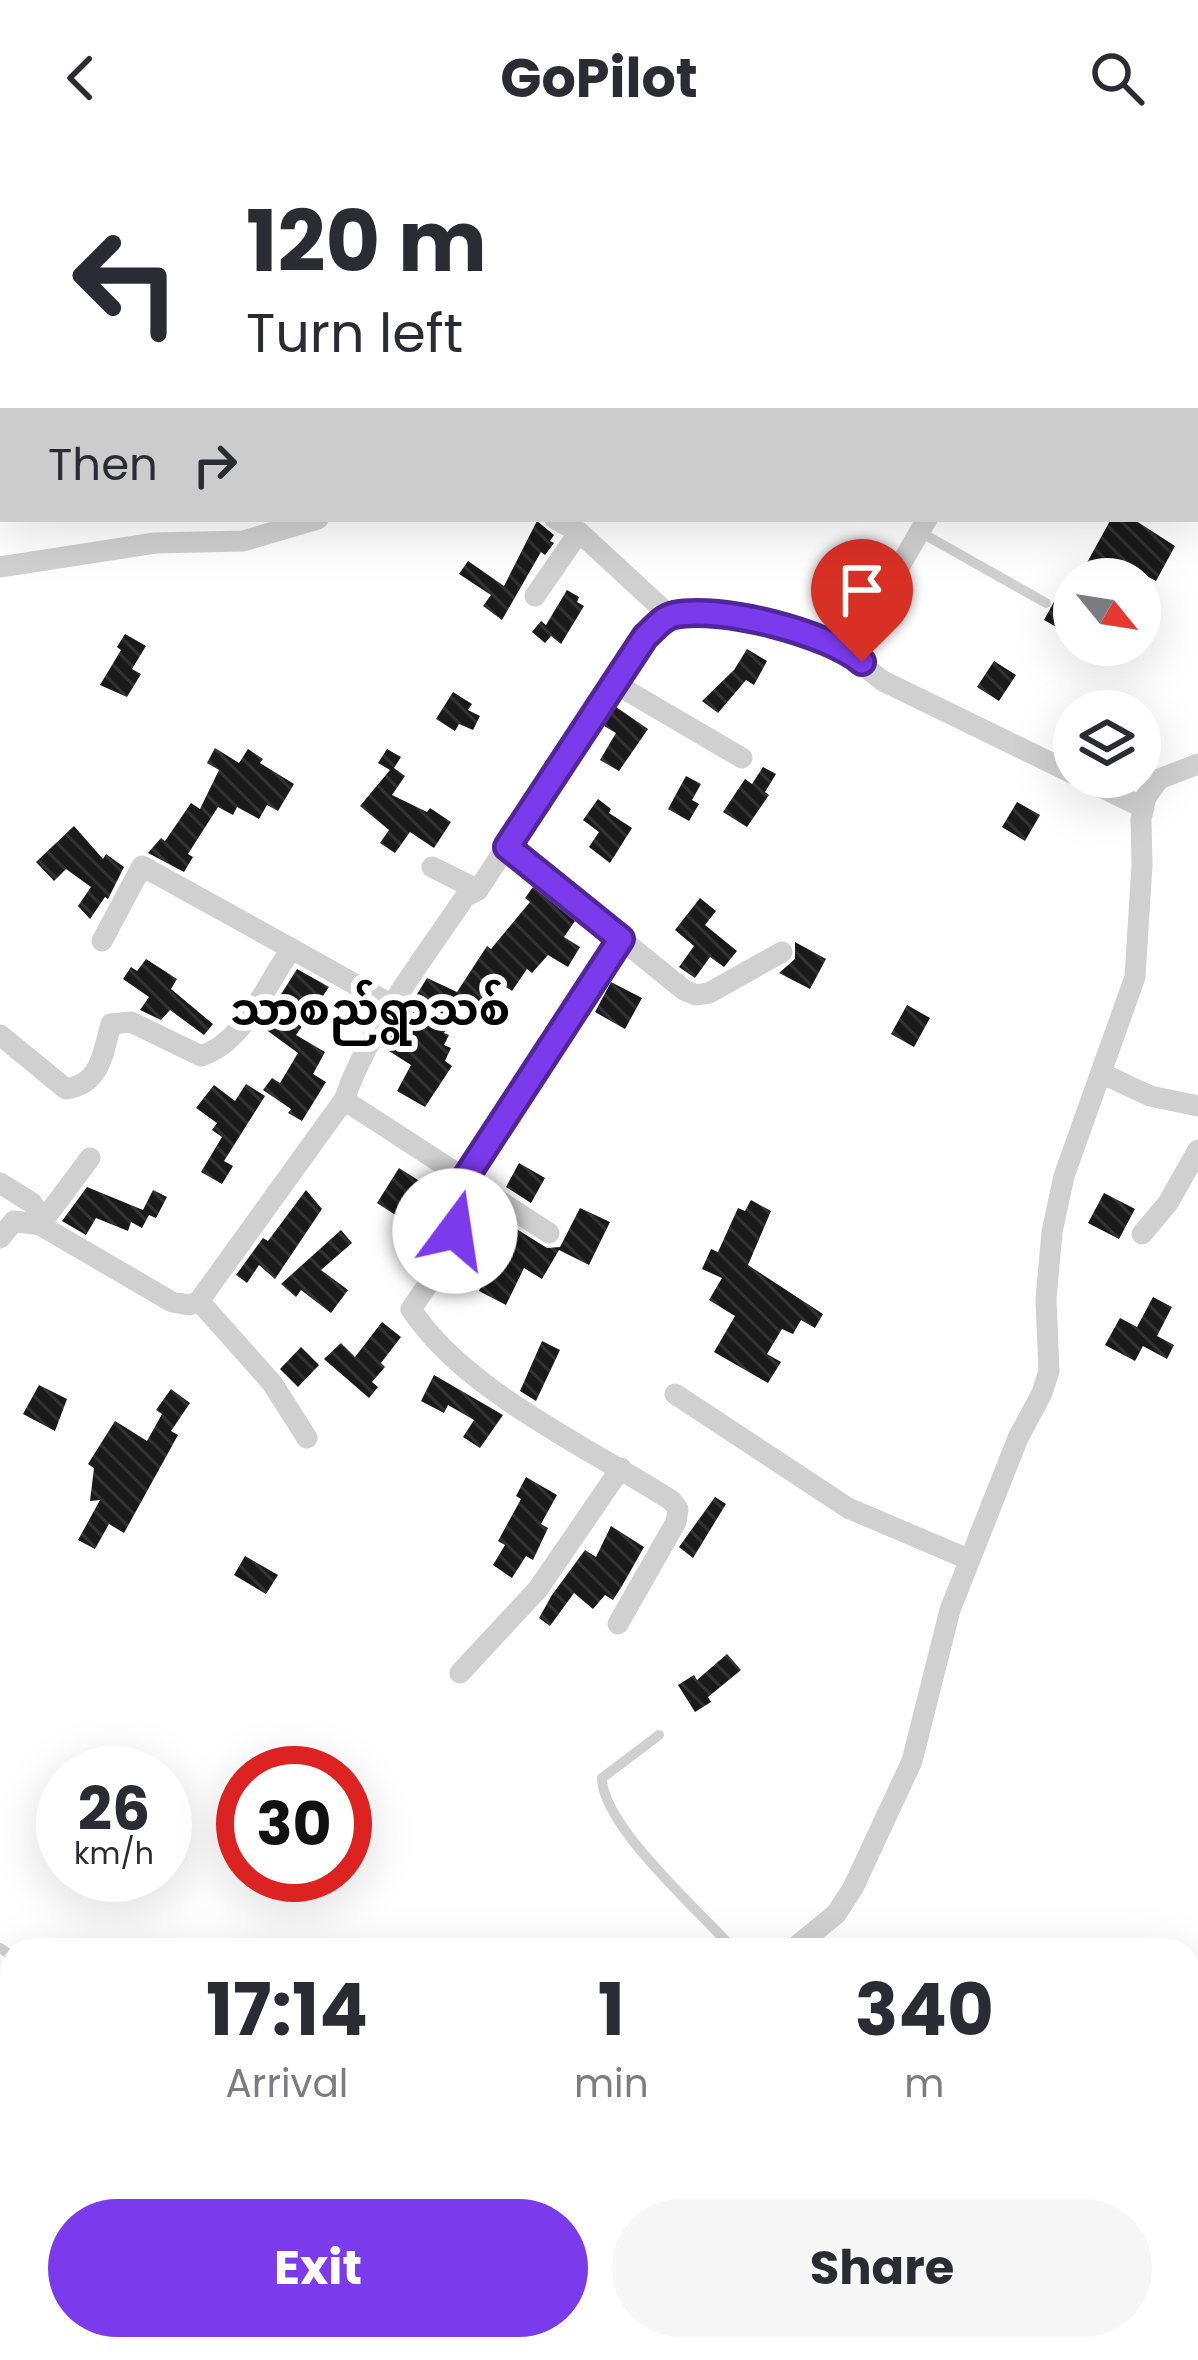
<!DOCTYPE html>
<html lang="en">
<head>
<meta charset="utf-8">
<style>
	body { margin:0; font-family:Poppins,"Noto Sans Myanmar",sans-serif; background:#f7f7f7; color:#2b2b33; height:100vh; display:flex; flex-direction:column; font-size:45px; white-space:nowrap }
	* { box-sizing:border-box; margin:0 }
	p { font-size:39px; color:#7c7c81 }
	.icon { flex:none; width:66px; height:66px; fill:none; stroke:currentColor; stroke-width:2; stroke-linecap:round; stroke-linejoin:round }
	.map { position:relative; flex:1; overflow:hidden }
	.drawer { position:absolute; left:0px; top:1782px; width:1200px; height:423px; display:flex; flex-direction:column; background:#fff; border-radius:36px 36px 0 0; box-shadow:0 12px 48px #0002 }
	.drawer>* { flex:none }
	.top-card { position:absolute; left:0px; top:0px; width:1200px; height:366px; box-shadow:0 12px 48px #0002; background:#fff; color:#2b2b33; overflow:hidden }
	.needle { width:78px; rotate:120deg }
	.buttons { position:absolute; left:1053px; top:402px; display:grid; gap:24px }
	.buttons a { display:grid; place-items:center; width:108px; height:108px; border-radius:50%; background:#fff; box-shadow:0 12px 48px #0002; font-size:60px }
	.speed { position:absolute; left:36px; top:1590px; display:flex; gap:24px; font-size:60px; font-weight:700; text-align:center }
	.speed>* { display:grid; place-content:center; width:156px; height:156px; border-radius:50%; background:#fff; box-shadow:0 12px 48px #0002; line-height:1 }
	.speed small { font-size:30px; font-weight:400 }
	.speed .limit { border:18px solid #d22; background:#fff; color:#111 }
	.pin { position:absolute; display:grid; place-items:center; width:102px; height:102px; color:#fff; margin:-123px -51px; border-radius:50% 50% 50% 0; rotate:-45deg; box-shadow:0 0 12px #0007 }
	.pin .icon { rotate:45deg }
	.me { position:absolute; width:132px; margin:-66px; rotate:14deg; stroke-linejoin:round; filter:drop-shadow(0 0 9px #0008) }
	.turn { display:flex; align-items:center; gap:42px; height:252px; padding:0 48px; font-size:54px }
	.turn .icon { width:156px; height:156px; stroke-width:2.5 }
	.turn b { display:block; font-size:84px; line-height:102px }
	.then { display:flex; align-items:center; height:114px; padding:0 48px; background:#0003; gap:24px; font-size:45px }
	.eta { display:flex; justify-content:space-evenly; align-items:center; height:204px; text-align:center }
	.eta b { font-size:72px; font-weight:700; line-height:84px }
	.cta { display:flex; gap:24px; margin-top:auto; padding:24px 48px }
	.cta a { flex:1; height:138px; border-radius:72px; background:#7c3aed; color:#fff; font-size:48px; font-weight:700; line-height:138px; text-align:center }
	.cta a+a { background:#f7f7f7; color:#2b2b33 }
	header { display:flex; justify-content:space-between; align-items:center; height:156px; padding:0 48px; background:#fff; font-size:54px; font-weight:700 }
	.map>svg:first-child { display:block }
	.building { fill:url(#building-back-hatch) }
	.lines { fill:none; stroke-linecap:round; stroke-linejoin:round }
	.service { stroke:#d0d0d0; stroke-width:10 }
	.minor { stroke:#d0d0d0; stroke-width:21 }
	.route-casing { stroke:#51269a; stroke-width:30 }
	.route { stroke:#7c3aed; stroke-width:21 }
	.labels { text-anchor:middle; stroke-width:12; stroke-linejoin:round; paint-order:stroke }
	.quarter-label { font-size:45px; font-weight:bold; fill:#000; stroke:#fff }
</style>
</head>
<body>
<header><svg class="icon" aria-label="back" viewBox="0 0 24 24"><path d="M15 5l-7 7 7 7"/></svg>GoPilot<svg class="icon" aria-label="search" viewBox="0 0 24 24"><circle cx="10" cy="10" r="6"/><path d="M15 15l6 6"/></svg></header>
<div class="map">
<svg width="1198" height="2204" viewBox="0 0 1198 2204">
	<defs>
		<pattern id="building-back-hatch" width="6" height="6" patternUnits="userSpaceOnUse" patternTransform="scale(3)"><rect width="6" height="6" fill="#1a1a1a"/><path d="M-1 5l2 2M0 0l6 6M5-1l2 2" fill="none" stroke="#333"/></pattern>
	</defs>
	<rect width="100%" height="100%" fill="#fff"/>
	<!-- building -->
	<path class="building" d="M1111,363H1133L1175,390L1156,425L1120,406L1111,423H1078Z
		M537,365L554,379L550,385L554,387L545,399L541,396L502,464L483,450L491,439L459,418L468,405L504,430Z
		M1061,433L1074,440V481L1044,464Z
		M567,434L579,441L577,446L584,450L561,488L551,480L545,487L532,476L541,465L546,469Z
		M125,478L146,490L132,513L141,518L127,541L100,529L121,494L117,491Z
		M747,493L767,505L754,529L746,524L718,557L702,545L734,514Z
		M994,505L1016,519L999,545L977,531Z
		M453,536L472,548L468,554L480,560L473,574L459,568L455,575L436,563Z
		M616,551L648,573L619,615L600,604L616,577L604,570Z
		M215,592L239,607L248,593L263,603L260,607L294,628L278,655L267,649L259,663L237,651L233,659L218,651L188,698L193,701L184,716L148,697L161,682L165,685L191,647L200,653L219,614L207,607Z
		M387,593L401,601L394,612L405,620L392,639L427,656L430,652L451,666L434,692L410,676L395,697L380,687L389,674L360,650L390,614L378,607Z
		M763,611L776,618L765,636L769,639L747,671L723,656L745,623L752,628Z
		M686,620L701,628L692,644L699,648L689,665L668,653Z
		M598,643L611,653L609,657L632,672L610,707L589,691L599,676L583,664Z
		M1017,646L1040,659L1025,685L1002,671Z
		M74,670L103,703L106,698L124,711L108,743L105,741L90,763L78,750L91,731L66,713L54,725L36,706Z
		M533,731L575,765L564,781L580,791L568,811L548,799L532,817L527,813L512,835L494,823L475,856L462,849L444,877L449,879L444,889L451,892L445,905L452,910L425,951L397,935L411,909L384,892L427,822L457,836L487,790L491,793L530,746L525,742Z
		M700,742L716,755L705,769L737,795L724,811L710,801L695,822L679,811L694,790L675,774Z
		M795,786L826,803L810,833L779,817L795,803Z
		M146,803L177,823L171,833L213,868L204,879L170,854L161,864L140,854L149,841L123,823L131,811L137,815Z
		M297,813L329,831L296,879L325,896L313,918L326,926L302,965L288,957L291,953L263,934L272,922L280,927L298,897L261,870Z
		M611,826L642,842L625,873L595,856Z
		M907,849L930,862L914,891L891,878Z
		M246,928L265,940L224,1005L233,1010L222,1028L201,1016L222,981L212,974L217,967L196,952L214,929L235,945Z
		M519,1007L545,1022L531,1047L506,1031Z
		M399,1012L421,1026L397,1060L377,1047Z
		M87,1031L143,1054L153,1034L167,1041L156,1062L149,1059L142,1072L131,1066L128,1075L96,1062L86,1079L62,1065Z
		M306,1034L322,1053L275,1123L259,1109L247,1127L236,1119L263,1082L268,1085Z
		M1104,1037L1135,1053L1119,1083L1088,1067Z
		M751,1044L771,1055L748,1109L823,1158L815,1172L801,1164L793,1178L782,1173L767,1198L781,1206L768,1227L714,1196L735,1160L709,1144L722,1122L702,1113L711,1093L718,1096L738,1052L745,1055Z
		M475,1047L547,1092L560,1091L580,1052L610,1066L589,1109L559,1094L542,1123L524,1112L506,1149L479,1135L504,1083L471,1064Z
		M341,1074L352,1087L321,1114L348,1134L331,1157L301,1134L296,1141L281,1128Z
		M1153,1141L1172,1151L1157,1180L1174,1189L1167,1203L1143,1190L1135,1205L1105,1189L1120,1162L1137,1171Z
		M382,1166L401,1181L381,1207L385,1211L372,1226L378,1231L369,1242L324,1203L341,1187L355,1201Z
		M542,1185L560,1194L536,1245L520,1235Z
		M301,1191L319,1209L298,1231L280,1213Z
		M434,1219L503,1259L480,1292L463,1281L474,1264L448,1249L444,1257L421,1245Z
		M39,1229L67,1243L55,1275L23,1258Z
		M171,1233L190,1247L171,1275L178,1279L124,1377L109,1368L95,1393L78,1384L100,1344L90,1345L94,1312L88,1308L115,1265L147,1285L162,1258L156,1254Z
		M526,1321L557,1339L541,1368L548,1372L533,1404L526,1400L512,1422L493,1409L505,1389L498,1385L521,1343L516,1340Z
		M715,1341L726,1348L693,1402L679,1391Z
		M611,1370L644,1391L622,1430L613,1444L605,1439L593,1453L574,1437L550,1470L539,1462L552,1439L585,1394L596,1401Z
		M245,1400L278,1419L266,1438L234,1419Z
		M727,1498L741,1514L708,1541L711,1546L695,1556L678,1529L694,1519L697,1524Z"/>
	<g class="lines">
		<!-- service -->
		<path class="service" d="M920,376L1046,447
			M659,1579L602,1622C602,1670 701,1756 734,1794
			M0,1792L12,1800
			M1188,1861L1198,1849
			M1188,2118L1198,2126
			M1188,2190L1198,2177
			M1178,2204L1186,2193"/>
		<!-- minor -->
		<path class="minor" d="M855,3L857,0
			M1118,3L1119,0
			M555,363L579,376L669,459
			M0,411L155,387L243,385L318,363
			M535,440L579,376
			M850,496L927,363
			M614,527L742,602
			M1080,621L1144,652
			M507,691L621,783
			M432,711L478,734
			M102,785L142,710L292,793
			M0,879L66,933C101,928 103,897 111,868L131,866L201,900C246,885 265,828 292,793L392,849
			M1101,917L1150,940L1198,950
			M344,944L549,1077
			M0,1027L32,1047L44,1065
			M40,1069L90,1002
			M1142,1078L1168,1047L1198,994
			M0,1082L14,1065L40,1069L172,1146L189,1149L199,1145L344,944C370,870 422,805 465,741L478,734L645,480L669,459L700,457L776,470L834,487L883,525L1074,618
			M199,1145L272,1227L307,1282
			M675,1238L848,1352L968,1403
			M618,1468L676,1366L678,1353L672,1345C590,1292 464,1235 411,1153L449,1098L464,1025L621,783L684,834L696,839L709,837L782,796
			M460,1517L538,1433L621,1312
			M792,1794L836,1758L853,1732L912,1605L950,1454L1018,1282L1042,1237L1049,1215L1046,1143L1052,1076L1064,1020L1135,821L1142,709L1141,663L1146,641L1159,623L1198,608
			M337,2204L343,2193"/>
	</g>
	<g class="lines">
		<!-- route casing -->
		<g class="route-casing">
			<path id="route" d="M455,1075L456,1051L464,1024L621,783L507,691L645,481C654,473 663,461 674,459C719,449 828,477 862,506"/>
		</g>
		<!-- route -->
		<use href="#route" class="route"/>
	</g>
	<g class="labels">
		<!-- quarter labels -->
		<g class="quarter-label">
			<text x="370" y="869">သာစည်ရွာသစ်</text>
		</g>
	</g>
</svg>
<div class="buttons">
<a><svg class="needle" viewBox="-14 -14 28 28"><path d="M0-13l5 13h-10z" fill="#e53935"/><path d="M0 13l5-13h-10z" fill="#7c7c81"/></svg></a>
<a><svg class="icon" aria-label="layers" viewBox="0 0 24 24"><path d="M12 4l9 5-9 5-9-5zM3 14l9 5 9-5"/></svg></a>
</div>
<div class="speed"><div>26<small>km/h</small></div><div class="limit">30</div></div>
<div class="pin" style="left:862px;top:506px;background:#d93025"><svg class="icon" aria-label="arrive" viewBox="0 0 24 24"><path d="M6 21V4h12l-3 4 3 4H6"/></svg></div>
<svg class="me" style="left:455px;top:1075px" viewBox="-20 -20 40 40"><circle r="19" fill="#fff"/><path d="M0-13L10 11 0 6-10 11z" fill="#7c3aed"/></svg>
<div class="top-card">
<div class="turn"><svg class="icon" aria-label="left" viewBox="0 0 24 24"><path d="M17 20v-9H6M10 6l-5 5 5 5"/></svg><div><b>120 m</b>Turn left</div></div>
<div class="then">Then<svg class="icon" aria-label="right" viewBox="0 0 24 24"><path d="M7 20v-9h11M14 6l5 5-5 5"/></svg></div>
</div>
<section class="drawer">
<div class="eta">
<div><b>17:14</b><p>Arrival</p></div>
<div><b>1</b><p>min</p></div>
<div><b>340</b><p>m</p></div>
</div>
<div class="cta"><a>Exit</a><a>Share</a></div>
</section>
</div>
</body>
</html>
